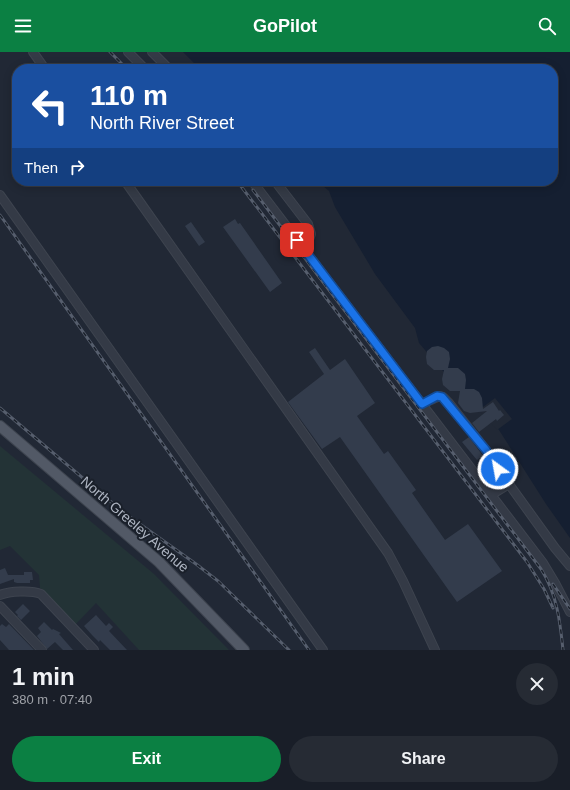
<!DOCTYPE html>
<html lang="en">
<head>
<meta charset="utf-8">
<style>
	body { margin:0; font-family:Arial,sans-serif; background:#262b34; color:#f1f3f6; height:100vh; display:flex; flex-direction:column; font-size:15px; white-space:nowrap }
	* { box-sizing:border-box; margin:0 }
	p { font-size:13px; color:#9fa2a8 }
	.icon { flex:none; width:22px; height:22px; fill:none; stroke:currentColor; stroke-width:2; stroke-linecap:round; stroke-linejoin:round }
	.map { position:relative; height:598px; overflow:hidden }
	.side { display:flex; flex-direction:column; background:#191e28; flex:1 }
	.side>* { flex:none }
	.top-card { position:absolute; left:12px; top:12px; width:546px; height:122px; border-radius:16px; box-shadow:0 2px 10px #0003,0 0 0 1px #373c45; background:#1a4fa0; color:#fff; overflow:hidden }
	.pin { position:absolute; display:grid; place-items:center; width:34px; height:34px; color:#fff; margin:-17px; border-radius:8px; box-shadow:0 2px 6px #0006 }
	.me { position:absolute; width:44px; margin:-22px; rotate:328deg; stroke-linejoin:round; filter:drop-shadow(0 0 3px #0008) }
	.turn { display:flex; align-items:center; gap:14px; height:84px; padding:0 12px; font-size:18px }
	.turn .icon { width:52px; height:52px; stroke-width:2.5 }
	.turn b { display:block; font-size:28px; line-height:34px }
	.then { display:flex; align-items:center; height:38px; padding:0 12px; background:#0003; gap:8px; font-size:15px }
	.round { display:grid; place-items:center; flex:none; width:42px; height:42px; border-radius:21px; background:#262b34 }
	.headline { display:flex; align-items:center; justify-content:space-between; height:68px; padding:0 12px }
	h1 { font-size:24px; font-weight:800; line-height:30px }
	.action { display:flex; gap:8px; margin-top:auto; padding:8px 12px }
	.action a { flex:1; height:46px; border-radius:24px; background:#0b8043; color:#fff; font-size:16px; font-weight:800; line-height:46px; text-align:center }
	.action a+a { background:#262b34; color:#f1f3f6 }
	header { display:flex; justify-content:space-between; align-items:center; height:52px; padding:0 12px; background:#0b8043; color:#fff; font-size:18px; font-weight:800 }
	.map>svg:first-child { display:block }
	.green { fill:#233336 }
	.water { fill:#151f31 }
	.pier { fill:#212835 }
	.building { fill:#333c4c }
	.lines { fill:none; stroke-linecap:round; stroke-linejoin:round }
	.minor-casing { stroke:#3e444f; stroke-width:10 }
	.major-casing { stroke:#3e444f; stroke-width:12 }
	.minor { stroke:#343a46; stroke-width:8 }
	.major { stroke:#525966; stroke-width:10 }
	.rail-casing { stroke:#565e6d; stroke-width:3 }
	.rail { stroke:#1a202a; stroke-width:1.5; stroke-dasharray:4.5; stroke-linecap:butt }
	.route-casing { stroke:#114b97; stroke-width:10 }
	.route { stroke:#1a73e8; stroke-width:7 }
	.labels { text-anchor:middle; stroke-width:4; stroke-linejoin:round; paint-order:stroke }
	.street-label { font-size:14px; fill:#aeb5c2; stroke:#1a202a }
</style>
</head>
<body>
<header><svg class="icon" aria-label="menu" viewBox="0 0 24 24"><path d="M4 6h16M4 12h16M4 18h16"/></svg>GoPilot<svg class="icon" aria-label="search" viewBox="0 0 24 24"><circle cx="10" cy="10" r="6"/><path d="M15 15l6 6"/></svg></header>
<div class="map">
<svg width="570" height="598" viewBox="0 0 570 598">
	<rect width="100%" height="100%" fill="#212835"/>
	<!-- green -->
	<path class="green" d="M0,394L154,522L229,598H139L96,551L75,573L40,536L39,523L10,494L0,498Z"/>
	<!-- water -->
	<path class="water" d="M183,0H570V486L546,452L499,378L482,359L455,333L419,291L415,276L375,222L335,155L329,139L317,129H553V17H203L198,15Z"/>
	<!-- pier -->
	<path class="pier" d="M495,346L512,367L497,378L479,358Z"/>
	<!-- building -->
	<path class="building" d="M235,167L238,172L240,171L282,231L270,240L223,175Z
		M191,170L205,190L199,194L185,174Z
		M438,294L444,296L449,300L450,307L448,316H458L465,322L466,328L465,337H474L479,340L482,346L483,357L493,350L499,359L500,358L504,363L497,369L496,367L479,380L472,371L487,359L470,361L464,359L458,351L460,339H450L443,333L442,327L444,318H434L427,312L426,305L427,299L432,295Z
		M315,296L330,318L345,307L375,351L357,364L384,402L388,399L416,438L412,441L445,488L468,472L502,519L457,550L340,385L322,397L288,350L324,322L309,300Z
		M469,385L483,404L477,408L462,390Z
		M5,516L8,523H24V520H32L33,528H30V531H17L14,530V527L0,532V518Z
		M23,552L30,559L21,568L25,572L17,564L18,563L15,560Z
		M96,563L106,574L109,571L113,575L109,579L127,598H110L100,588L99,590L92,583L84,574Z
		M44,570L52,578L53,577L61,581L59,582L73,598H63L55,590L47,597L37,584L41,580L38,576Z
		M2,572L6,575L9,572L34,598H9L0,588V574Z"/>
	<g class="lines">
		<!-- minor casing -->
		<g class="minor-casing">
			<path id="minor" d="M33,0L45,17
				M128,0L145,17
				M152,0L169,17
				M125,129L388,501L403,529L435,598
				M252,129L543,511L555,531L570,560
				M275,129L308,172L311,182L305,198
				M0,143L323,598
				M422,352L440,344L443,345L449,351L486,398L501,421L555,496L570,514
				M491,443L509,432
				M0,543C9,539 32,538 41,542L94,598
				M0,554L42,598"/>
		</g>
		<!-- major casing -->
		<g class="major-casing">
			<path id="major" d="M0,374L159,510L244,598"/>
		</g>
		<!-- minor -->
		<use href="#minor" class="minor"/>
		<!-- major -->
		<use href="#major" class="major"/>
		<!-- rail casing -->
		<g class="rail-casing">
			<path id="rail" d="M110,0L127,17
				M237,129L527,510L544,537L553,556
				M253,138L541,517C557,542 560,569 563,598
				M0,163L309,598
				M0,356L123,460L196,512L218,529L289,598
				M553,532L570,557"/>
		</g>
		<!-- rail -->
		<use href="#rail" class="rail"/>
	</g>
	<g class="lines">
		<!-- route casing -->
		<g class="route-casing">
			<path id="route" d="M297,188L422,352L437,344L442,345L486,398L498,417"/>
		</g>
		<!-- route -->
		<use href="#route" class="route"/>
	</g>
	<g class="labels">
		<!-- street labels -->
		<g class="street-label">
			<text transform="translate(135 472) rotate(41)" y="5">North Greeley Avenue</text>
		</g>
	</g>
</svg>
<div class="pin" style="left:297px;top:188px;background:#d93025"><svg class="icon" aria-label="arrive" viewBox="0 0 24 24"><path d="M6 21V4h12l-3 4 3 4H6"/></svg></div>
<svg class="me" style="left:498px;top:417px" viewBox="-20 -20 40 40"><circle r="17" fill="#1a73e8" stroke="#fff" stroke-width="3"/><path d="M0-11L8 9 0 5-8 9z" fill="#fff"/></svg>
<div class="top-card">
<div class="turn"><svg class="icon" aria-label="left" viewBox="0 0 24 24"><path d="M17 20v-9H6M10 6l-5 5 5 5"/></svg><div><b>110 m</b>North River Street</div></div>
<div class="then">Then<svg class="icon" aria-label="right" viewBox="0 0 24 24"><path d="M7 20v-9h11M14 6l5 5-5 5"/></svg></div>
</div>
</div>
<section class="side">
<div class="headline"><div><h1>1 min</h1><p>380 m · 07:40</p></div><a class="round"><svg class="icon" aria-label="close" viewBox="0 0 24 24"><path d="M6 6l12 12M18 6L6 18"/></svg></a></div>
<div class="action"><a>Exit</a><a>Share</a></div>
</section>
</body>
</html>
